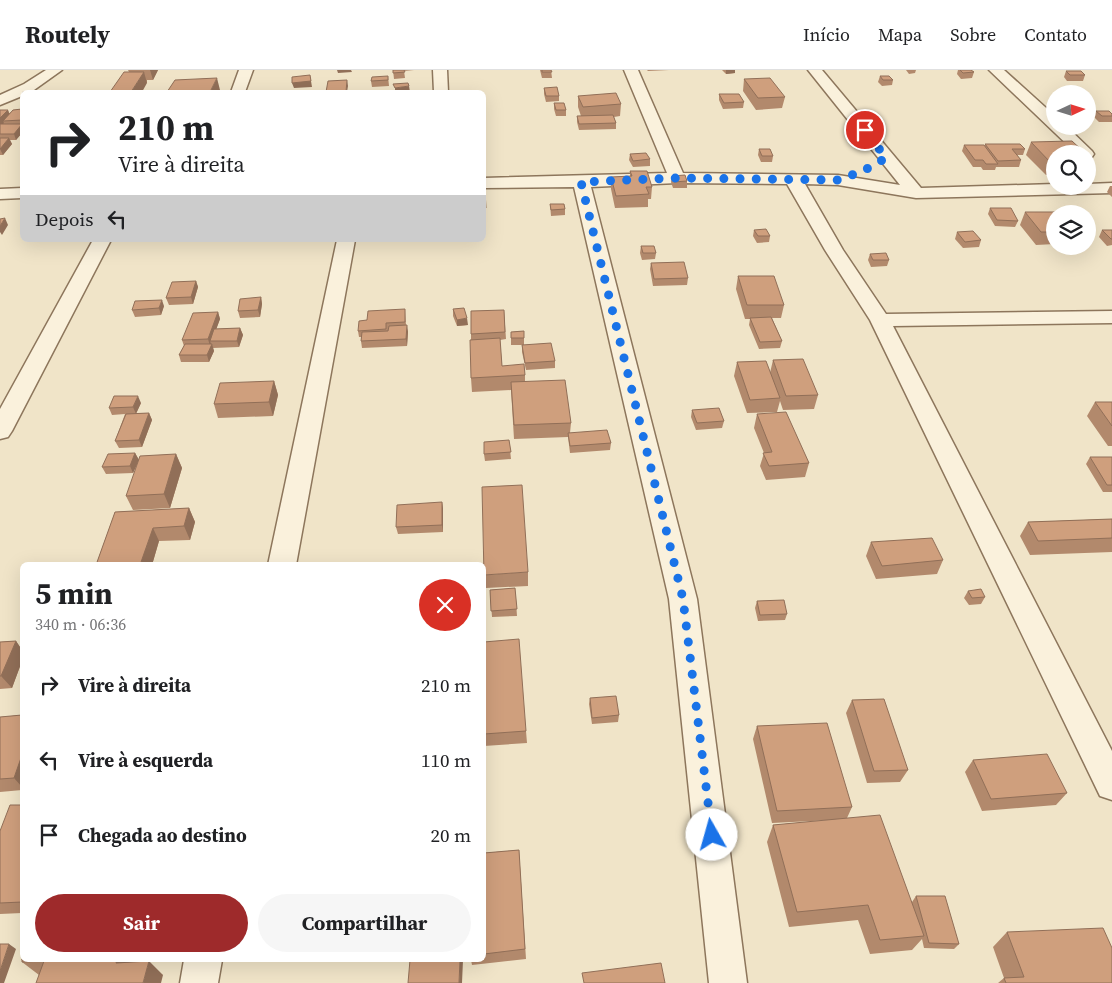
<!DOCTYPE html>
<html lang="pt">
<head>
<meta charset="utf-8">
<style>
	body { margin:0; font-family:"Source Serif 4",serif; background:#f6f6f6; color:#202124; height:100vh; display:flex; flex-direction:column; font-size:19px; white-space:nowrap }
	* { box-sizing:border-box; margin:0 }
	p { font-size:16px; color:#757577 }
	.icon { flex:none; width:28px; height:28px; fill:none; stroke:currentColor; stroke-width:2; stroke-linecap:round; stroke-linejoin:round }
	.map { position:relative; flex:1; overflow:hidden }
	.side { position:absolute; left:20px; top:492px; width:466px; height:400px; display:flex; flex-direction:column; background:#fff; border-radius:8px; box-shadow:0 5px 20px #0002 }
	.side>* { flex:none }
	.top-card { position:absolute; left:20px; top:20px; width:466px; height:152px; border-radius:8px; box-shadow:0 5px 20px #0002; background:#fff; color:#202124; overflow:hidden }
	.needle { width:32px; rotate:86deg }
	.tools { position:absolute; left:1046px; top:15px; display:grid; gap:10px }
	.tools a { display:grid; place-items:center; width:50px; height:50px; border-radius:50%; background:#fff; box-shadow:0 5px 20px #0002; font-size:25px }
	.pin { position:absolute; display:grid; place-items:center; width:42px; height:42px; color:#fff; margin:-21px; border:2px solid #fff; border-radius:50%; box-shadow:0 1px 5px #0007 }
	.me { position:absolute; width:55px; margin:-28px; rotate:353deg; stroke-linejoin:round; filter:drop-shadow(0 0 4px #0008) }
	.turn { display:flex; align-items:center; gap:18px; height:105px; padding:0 15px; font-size:22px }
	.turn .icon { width:65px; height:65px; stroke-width:2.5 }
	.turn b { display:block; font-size:35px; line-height:42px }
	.then { display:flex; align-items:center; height:48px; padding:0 15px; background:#0003; gap:10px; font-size:19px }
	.round { display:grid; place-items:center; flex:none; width:52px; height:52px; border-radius:26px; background:#f6f6f6 }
	.head { display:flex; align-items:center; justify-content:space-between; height:85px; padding:0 15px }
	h1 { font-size:30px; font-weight:700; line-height:38px }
	.cta { display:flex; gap:10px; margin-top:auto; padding:10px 15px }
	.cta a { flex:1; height:58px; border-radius:30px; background:#9e2a2b; color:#fff; font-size:20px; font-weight:700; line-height:58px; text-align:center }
	.cta a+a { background:#f6f6f6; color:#202124 }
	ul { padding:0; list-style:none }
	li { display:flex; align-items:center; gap:15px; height:75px; padding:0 15px }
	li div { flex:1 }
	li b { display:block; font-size:19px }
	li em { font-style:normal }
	header { display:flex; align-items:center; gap:30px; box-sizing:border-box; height:70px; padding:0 25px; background:#fff; border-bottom:1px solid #e0e0e0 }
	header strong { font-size:24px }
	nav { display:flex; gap:28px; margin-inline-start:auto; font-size:18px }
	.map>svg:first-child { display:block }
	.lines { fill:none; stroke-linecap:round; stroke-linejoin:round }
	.street-casing { stroke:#8d765c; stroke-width:3 }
	.street { fill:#faf1dc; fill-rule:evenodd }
	.wall { fill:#b2896c }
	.shaded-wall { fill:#916f58 }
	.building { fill:#cf9f7d; stroke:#916f58 }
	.route { stroke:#1a73e8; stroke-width:9; stroke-dasharray:0 16.2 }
</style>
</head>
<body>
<header>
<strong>Routely</strong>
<nav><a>Início</a><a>Mapa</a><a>Sobre</a><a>Contato</a></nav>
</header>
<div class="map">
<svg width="1112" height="913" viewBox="0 0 1112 913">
	<rect width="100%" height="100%" fill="#f0e4c8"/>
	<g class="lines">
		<!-- street casing -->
		<g class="street-casing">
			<path id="street" d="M46,0H62L34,20L22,22V26L0,35V25L24,14Z
				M239,0H253L245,22H231Z
				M433,0H447L448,22H434Z
				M624,0H638L683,103L838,105L900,115L808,0H822L921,118L1055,114V116H1088V114L1112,113V123L916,128L838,115L805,114L843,180L886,244L1112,241V253L893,256L1112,681V730L1100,726L870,250L825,180L787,114L677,113L591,117L697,529L747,913H709L669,529L574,117L484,118V108L667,103Z
				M989,0H1004L1055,46V56H1066L1092,81L1094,84L1092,87L1088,88V84H1077Z
				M22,118V128L0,129V119Z
				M93,170H111L12,361L8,367L0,369V339Z
				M337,170H355L296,495H268Z
				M184,890H222L218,913H180Z"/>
		</g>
		<!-- street -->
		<use href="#street" class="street"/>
	</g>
	<!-- wall -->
	<path class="wall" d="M128,0H158L153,10H147V13L129,2Z
		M393,0H414L404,1L405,8L394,9Z
		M540,0H551L552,8H542Z
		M647,0H669L648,1Z
		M722,0H735V3L726,4Z
		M906,0H916L915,3L909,4Z
		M958,0H971L974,2L972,8L961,9L957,4Z
		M1066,1L1085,5L1083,11H1067L1064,7Z
		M388,6L389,16L372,17L371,11Z
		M880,6L893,10L892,15L882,16L878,12Z
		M744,9L785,27L782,38L756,40L743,21Z
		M544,18L559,26V31L546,32L544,24Z
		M719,24L744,32L743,38L723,39L719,30Z
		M578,26L621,34L620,46L614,47L616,53V59L579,60L577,52V46H581L578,37Z
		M554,33L566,40V46H556L554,39Z
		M22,39V63L16,70H10L12,74L3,85H0V40H8L9,43Z
		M1096,41L1112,44V52H1099L1094,47Z
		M1031,72L1055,84V105H1046L1026,85Z
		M985,74L1025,79L1023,85H1017L1021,90L1019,97H996L995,100H983L981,97H973L962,81L964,75L985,76Z
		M759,79L773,86L772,92H761L758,85Z
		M630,84L650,89V96L633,97L629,90Z
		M1088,86L1094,91L1088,103Z
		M630,101L652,117L651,129H648V137L615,138L611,119V107L630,106Z
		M484,105L486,150L484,151Z
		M672,106L687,111V118H673L671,112Z
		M1110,116H1112V127L1107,122Z
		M550,134L565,139V145L551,146Z
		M990,138L1018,151L1015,157L995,156L988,144Z
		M1025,142L1055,144V174L1036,175L1020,155Z
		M754,160L770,166L769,172L757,173L753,166Z
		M1102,160H1112V175L1107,176L1099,167Z
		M957,162L981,170L979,177L963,178L955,169Z
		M641,176L656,183L655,189L642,190L640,183Z
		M870,184L889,190L887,196L871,197L868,190Z
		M651,193L688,208L687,215L653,216L650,199Z
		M738,206L784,235L781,248H772L782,271L780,278L759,279L749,255L750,249H745L736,219Z
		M196,211L198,217L193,234L169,235L166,228Z
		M261,227L262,234L260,247L240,248L238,241Z
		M164,236L161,245L135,247L132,240Z
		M405,239L406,255L408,262L407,276L362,278L361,271V267H359L358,261L367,250Z
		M453,239L468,255L457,256L453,246Z
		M504,240L506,269L500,270L502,296L525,305V311L571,353L570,363L611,373L610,380L570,383L568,367L514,369L511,320L472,322L471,308V264Z
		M218,242L220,249L216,259L240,258L243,265L239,277L213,278L214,281L209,292H181L179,285L184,276L182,270Z
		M524,261V275H511V262Z
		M522,275L555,291V298L526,300L522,282Z
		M773,290L818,325L814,339L783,340L780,331L777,342L747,343L734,306L737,292L770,303Z
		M274,311L278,325L273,346L218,348L214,334Z
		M1095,332H1112V376H1108L1087,346Z
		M141,333L136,343H149L152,350L142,377L119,378L115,371L125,344L112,345L109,338Z
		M692,340L724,351L722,358L696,360L691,347Z
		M757,344L809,393L805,407L766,410L760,396L764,383L754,358Z
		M509,370L511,389L485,391L484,384Z
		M135,383L139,390L133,403L106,404L102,397Z
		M176,384L182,398L170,438L133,440L126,426Z
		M1090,387H1112V422H1103L1086,394Z
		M442,432L443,439V462L398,464L396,457Z
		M189,438L195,452L190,470L159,471L152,495H96L115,442Z
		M1112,449V482L1030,485L1020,466L1028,452Z
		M871,472L943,490L937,504L876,509L866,486Z
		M528,502V516L486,518L484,505Z
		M515,518L517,546L492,547L490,520Z
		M968,521L985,527L981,534L969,535L964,528Z
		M757,531L787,544L785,550L758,551L755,538Z
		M16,571L22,580V591L12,618L0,619V572Z
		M484,572L526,661L527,673L484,676Z
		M590,628L619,645L618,652L592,654L589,634Z
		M852,630L908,700L900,712L867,713L846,643Z
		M22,645V720L0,722V647Z
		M757,656L852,737L847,748L912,832L916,826L959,874L954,879L924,878L922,869L912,880L870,884L858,850L789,857L767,772L773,755L832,750L772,753L753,669Z
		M973,690L1067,723L1056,735L982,741L965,702Z
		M22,735V843L0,844V761Z
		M519,780L526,889L472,895L471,890H484V783Z
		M1007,862L1112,913H998L1004,908L993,877Z
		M22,890H135L134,892L163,905H39L22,892Z"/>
	<!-- shaded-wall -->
	<path class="shaded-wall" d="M150,0H158L153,10Z
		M337,0H351L352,2L338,3Z
		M726,0H735V3L726,4Z
		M144,2L147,13L142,22H131Z
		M310,5L312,17L294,18L292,13Z
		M217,8L220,20L219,22H210Z
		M347,10L348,16L347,22H346Z
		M409,16L410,22H395V18Z
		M8,40L10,46L3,51L4,53L0,57V48Z
		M22,54V63L16,70L14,64Z
		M9,68L12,74L3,85L0,79Z
		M5,148L8,155L2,165L0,162V156Z
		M196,211L198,217L193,234L191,227Z
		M261,227L262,234L260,247L258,240Z
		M162,230L164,236L161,245L159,238Z
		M218,242L220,249L212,271H210L211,274L210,276L208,269Z
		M467,248L468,255L457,256V250Z
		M407,255L408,262L407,276L406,269Z
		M240,258L243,265L239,277L237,271Z
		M212,274L214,281L209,292L207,285Z
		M274,311L278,325L273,346L269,332Z
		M138,326L141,333L136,344L133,337Z
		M149,343L152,350L142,377L139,370Z
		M135,383L139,390L133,403L130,396Z
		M176,384L182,398L170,438L164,424Z
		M442,432L443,439V462L442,455Z
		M189,438L195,452L190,470L184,456Z
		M153,458L159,471L152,495H140Z
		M16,571L22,580V591L12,618L1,606Z
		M22,685V717L14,708Z
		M9,874L16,879L4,913H0V901Z
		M117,890H135L131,906L116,893Z
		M460,890H463L462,913H459Z
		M149,891L163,905L161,913H143Z"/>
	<!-- building -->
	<path class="building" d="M393,0H404L405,2L393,3Z
		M542,0H551L552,2H542Z
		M960,0H971L974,2L963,3Z
		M1066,1H1081L1085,5H1070Z
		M124,2H144L131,22H110Z
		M310,5L311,11L292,13V7Z
		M388,6V10L371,11L372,7Z
		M880,6H889L893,10H883Z
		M217,8L210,22H167L175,10Z
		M770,8L785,27L758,28L744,9Z
		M347,10L346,22H326L328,11Z
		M408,13L409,16L395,18L393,14Z
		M557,17L559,26H546L544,18Z
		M616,23L621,34L583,37L578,26Z
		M719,24H739L744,32L724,33Z
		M554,33H564L566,40H556Z
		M22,39V50L3,51L13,40Z
		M0,40H8L0,48Z
		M1096,41H1109L1112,44V46H1102Z
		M613,45L616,53L579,54L577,46Z
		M0,54H22L14,64H0Z
		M0,68H9L0,79Z
		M1072,71L1086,84H1055V93H1051L1031,72Z
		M985,74H1020L1025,79H1012L1021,90L998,91Z
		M964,75H984L998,94H986L983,90H975Z
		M759,79H770L773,86H762Z
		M646,83L650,89L633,91L630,84Z
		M1088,86L1094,91H1088Z
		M630,101H647L652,117H646L649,124L616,126L611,107L632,106Z
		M484,105L486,138H484Z
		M685,105L687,111L674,112L672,106Z
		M550,134H564L565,139L551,140Z
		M990,138H1011L1018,151L997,150Z
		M1025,142H1060L1061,144H1055V162H1041Z
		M5,148L0,156V149Z
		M766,159L770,166H758L754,160Z
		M1102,160H1112V169H1111Z
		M973,161L981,170L965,172L957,162Z
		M641,176H654L656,183H643Z
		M886,183L889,190H873L870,184Z
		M684,192L688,208L654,209L651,193Z
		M738,206H774L784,235H747Z
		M196,211L191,227L166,228L172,212Z
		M261,227L258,240L238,241L240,229Z
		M162,230L159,238L132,240L135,231Z
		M464,238L467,248L457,250L453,239Z
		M405,239V252L386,253V259L358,261L359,251L367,250L368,241Z
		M504,240L505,262L471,264V241Z
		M218,242L208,269L182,270L193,243Z
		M771,247L782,271L760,272L750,248Z
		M407,255L406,269L361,271L362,262L388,261L389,256Z
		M240,258L237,271H210L214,259Z
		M524,261V268H511V262Z
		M500,268L502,296L524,294L525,305L471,308L470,270Z
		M551,273L555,291L525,293L522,275Z
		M185,274H212L207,285H179Z
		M803,289L818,325L786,326L773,290Z
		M766,291L780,328L750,330L737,292Z
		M565,310L571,353L514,355L511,312Z
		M274,311L269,332L214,334L220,313Z
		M114,326H138L133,337L109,338Z
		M1095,332H1112V356Z
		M719,338L724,351L697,353L692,340Z
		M786,342L809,393L769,396L763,383L772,382L757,344Z
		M149,343L139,370L115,371L126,344Z
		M607,360L611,373L570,376L568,363Z
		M509,370L511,382L484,384V372Z
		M135,383L130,396L102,397L108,384Z
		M176,384L164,424L126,426L140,386Z
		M1090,387H1112V415H1107Z
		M522,415L528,502L484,505L482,417Z
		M442,432V455L396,457L397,435Z
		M189,438L184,456L153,458L140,495H96L115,442Z
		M1112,449V468L1038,471L1028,452Z
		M932,468L943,490L882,496L871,472Z
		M515,518L517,539L491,541L490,520Z
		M981,519L985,527L972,528L968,521Z
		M784,530L787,544L760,545L757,531Z
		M519,569L526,661L484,664V572Z
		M16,571L1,606H0V572Z
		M616,626L619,645L592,648L590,628Z
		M884,629L908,700L874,701L852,630Z
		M22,645V685L14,708L0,709V647Z
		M827,653L852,737L777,741L757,656Z
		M1047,684L1067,723L991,729L973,690Z
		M10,735H22V832L0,833V761Z
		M880,745L924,866L880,870L868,835L797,842L773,755Z
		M519,780L525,879L484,884V783Z
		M916,826H945L959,874L929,873Z
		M1103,858L1112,878V913H1006L1004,908L1024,907L1007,862Z
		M0,874H9L0,901Z
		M22,889V890H117L116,893L149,891L143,913H36L44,891L22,892Z
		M410,890H460L459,913H408Z
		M661,893L665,913H584L582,903Z"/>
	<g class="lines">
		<!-- route -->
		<path class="route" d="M712,765L683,529L581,112L677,108L838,110L863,101L886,88L865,60"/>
	</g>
</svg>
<div class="tools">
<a><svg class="needle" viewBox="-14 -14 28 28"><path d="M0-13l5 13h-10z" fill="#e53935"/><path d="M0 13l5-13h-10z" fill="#757577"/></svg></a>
<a><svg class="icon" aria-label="search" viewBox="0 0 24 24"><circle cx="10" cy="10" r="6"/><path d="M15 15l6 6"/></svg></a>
<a><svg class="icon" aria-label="layers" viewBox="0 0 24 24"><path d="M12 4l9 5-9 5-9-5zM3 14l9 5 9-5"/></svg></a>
</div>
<div class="pin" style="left:865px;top:60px;background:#d93025"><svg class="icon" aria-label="arrive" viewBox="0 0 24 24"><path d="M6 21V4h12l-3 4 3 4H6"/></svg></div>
<svg class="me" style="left:712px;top:765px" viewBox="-20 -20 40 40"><circle r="19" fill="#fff"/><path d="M0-13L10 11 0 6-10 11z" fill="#1a73e8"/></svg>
<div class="top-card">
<div class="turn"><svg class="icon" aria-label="right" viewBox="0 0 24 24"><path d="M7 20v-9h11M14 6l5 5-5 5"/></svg><div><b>210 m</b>Vire à direita</div></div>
<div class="then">Depois<svg class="icon" aria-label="left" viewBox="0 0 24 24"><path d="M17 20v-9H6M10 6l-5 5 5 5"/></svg></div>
</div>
<section class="side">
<div class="head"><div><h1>5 min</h1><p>340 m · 06:36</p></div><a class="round" style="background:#d93025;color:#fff"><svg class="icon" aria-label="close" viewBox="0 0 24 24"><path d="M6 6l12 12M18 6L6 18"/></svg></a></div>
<ul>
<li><svg class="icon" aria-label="right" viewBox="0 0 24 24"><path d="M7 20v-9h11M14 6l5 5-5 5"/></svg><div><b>Vire à direita</b></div><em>210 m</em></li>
<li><svg class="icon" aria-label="left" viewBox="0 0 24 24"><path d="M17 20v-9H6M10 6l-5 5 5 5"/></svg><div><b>Vire à esquerda</b></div><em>110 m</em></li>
<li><svg class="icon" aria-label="arrive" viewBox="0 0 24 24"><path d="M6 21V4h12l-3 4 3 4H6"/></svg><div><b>Chegada ao destino</b></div><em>20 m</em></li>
</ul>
<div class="cta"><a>Sair</a><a>Compartilhar</a></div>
</section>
</div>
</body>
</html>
